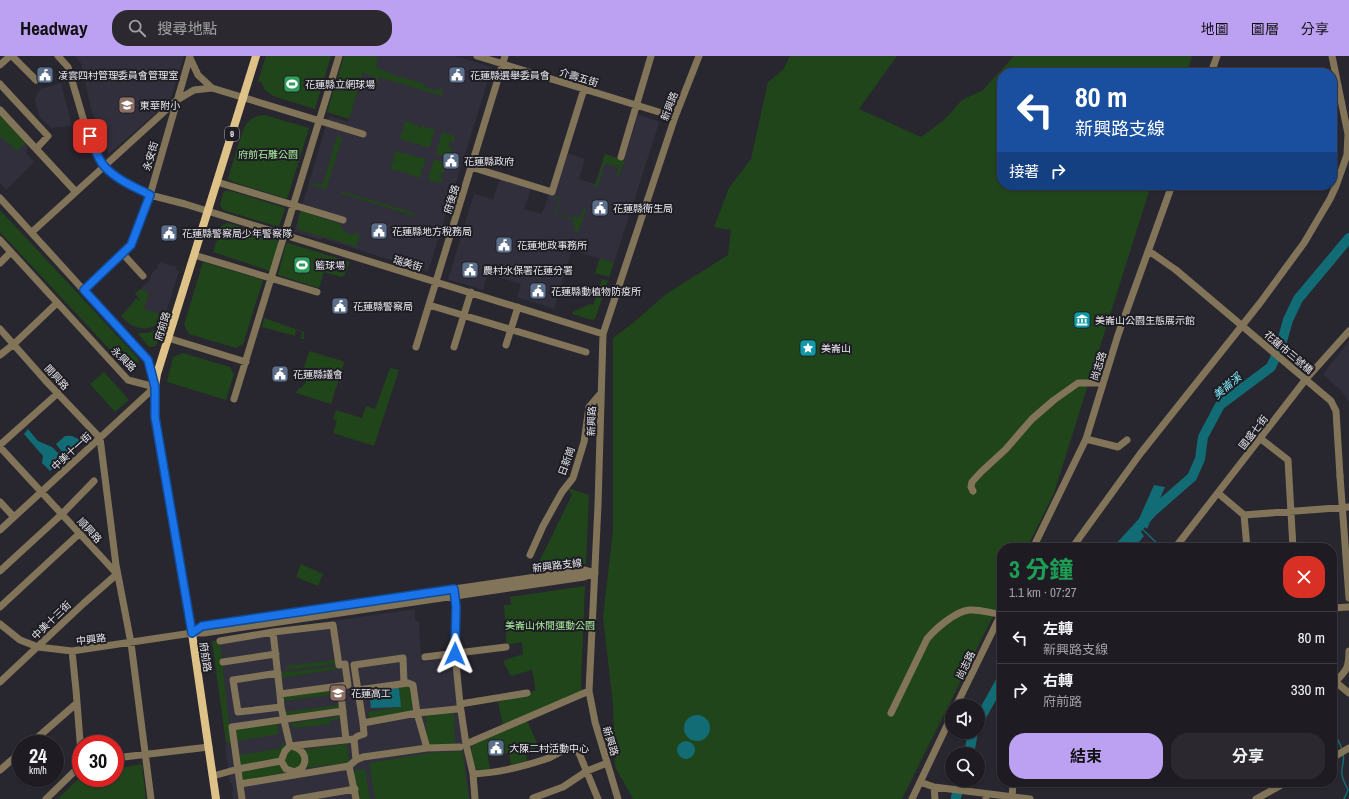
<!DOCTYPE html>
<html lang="zh-TW">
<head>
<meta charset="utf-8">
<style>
	body { margin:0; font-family:"Archivo Narrow","Noto Sans TC",sans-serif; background:#2b292f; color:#f1f3f6; height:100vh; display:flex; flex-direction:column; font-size:15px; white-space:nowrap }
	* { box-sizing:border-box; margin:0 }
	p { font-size:13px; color:#a1a1a5 }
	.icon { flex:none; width:22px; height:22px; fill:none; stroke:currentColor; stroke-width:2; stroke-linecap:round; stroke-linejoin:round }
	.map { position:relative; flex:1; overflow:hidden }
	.sheet { position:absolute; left:997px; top:487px; width:340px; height:244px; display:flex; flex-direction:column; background:#1e1c22; border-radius:16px; box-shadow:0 1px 3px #0004,0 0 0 1px #3c3a40 }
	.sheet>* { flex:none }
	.guide { position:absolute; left:997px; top:12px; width:340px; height:122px; border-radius:16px; box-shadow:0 1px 3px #0004,0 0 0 1px #3c3a40; background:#1a4fa0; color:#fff; overflow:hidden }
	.tools { position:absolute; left:945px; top:643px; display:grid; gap:8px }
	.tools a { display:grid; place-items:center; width:40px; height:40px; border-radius:50%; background:#1e1c22; box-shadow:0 1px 3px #0004,0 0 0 1px #3c3a40; font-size:20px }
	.speed { position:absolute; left:12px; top:679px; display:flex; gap:8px; font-size:20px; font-weight:700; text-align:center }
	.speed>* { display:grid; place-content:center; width:52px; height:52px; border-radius:50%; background:#1e1c22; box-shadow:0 1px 3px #0004,0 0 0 1px #3c3a40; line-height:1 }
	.speed small { font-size:10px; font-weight:400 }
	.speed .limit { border:6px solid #d22; background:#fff; color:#111 }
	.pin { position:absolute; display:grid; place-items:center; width:34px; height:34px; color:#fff; margin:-17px; border-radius:8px; box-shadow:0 2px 6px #0006 }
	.me { position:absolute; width:44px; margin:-22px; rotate:1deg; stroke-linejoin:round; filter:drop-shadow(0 0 3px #0008) }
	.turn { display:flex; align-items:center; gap:14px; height:84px; padding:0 12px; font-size:18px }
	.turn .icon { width:52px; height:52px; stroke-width:2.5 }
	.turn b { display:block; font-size:28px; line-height:34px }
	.then { display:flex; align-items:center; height:38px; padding:0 12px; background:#0003; gap:8px; font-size:15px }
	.round { display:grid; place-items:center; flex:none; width:42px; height:42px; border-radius:16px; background:#2b292f }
	.headline { display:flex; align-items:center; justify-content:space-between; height:68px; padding:0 12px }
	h1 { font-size:24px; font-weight:700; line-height:30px; color:#1e9e55 }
	.button { display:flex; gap:8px; margin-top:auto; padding:8px 12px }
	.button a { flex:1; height:46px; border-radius:16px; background:#bca0f2; color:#111; font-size:16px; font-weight:700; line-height:46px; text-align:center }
	.button a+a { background:#2b292f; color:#f1f3f6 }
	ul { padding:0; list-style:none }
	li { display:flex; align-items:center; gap:12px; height:52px; padding:0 12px; border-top:1px solid #3c3a40 }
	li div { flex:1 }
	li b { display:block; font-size:15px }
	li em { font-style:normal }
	header { display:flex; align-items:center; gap:24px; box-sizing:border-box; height:56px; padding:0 20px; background:#bca0f2; color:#111 }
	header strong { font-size:19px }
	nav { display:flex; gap:22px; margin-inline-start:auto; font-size:14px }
	.search { width:280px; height:36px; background:#2b292f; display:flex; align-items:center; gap:10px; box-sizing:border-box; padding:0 14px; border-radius:16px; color:#a1a1a5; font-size:15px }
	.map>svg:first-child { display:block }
	.built { fill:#312f3c }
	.green { fill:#21451a }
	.water { fill:#126c75 }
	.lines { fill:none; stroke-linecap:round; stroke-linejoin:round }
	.stream { stroke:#126c75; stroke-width:1.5 }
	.river { stroke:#126c75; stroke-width:10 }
	.minor { stroke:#827459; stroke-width:7 }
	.major { stroke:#dfc287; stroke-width:8 }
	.minor-bridge { stroke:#827459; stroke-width:7 }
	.route-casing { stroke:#114b97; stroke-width:10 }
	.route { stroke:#1a73e8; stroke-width:7 }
	.labels { text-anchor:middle; stroke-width:4; stroke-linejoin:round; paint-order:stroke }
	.shield { fill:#1e1d24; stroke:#acabb1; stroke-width:1 }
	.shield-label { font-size:9px; font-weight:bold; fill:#e9e8ed }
	.poi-label { font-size:10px; fill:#e9e8ed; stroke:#1e1d24; text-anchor:start }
	.street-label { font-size:10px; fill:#e9e8ed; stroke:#1e1d24 }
	.park-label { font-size:10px; fill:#a8ec9b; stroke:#1e1d24 }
	.water-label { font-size:11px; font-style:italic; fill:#7fecf9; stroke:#1e1d24 }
</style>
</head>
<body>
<header>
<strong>Headway</strong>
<div class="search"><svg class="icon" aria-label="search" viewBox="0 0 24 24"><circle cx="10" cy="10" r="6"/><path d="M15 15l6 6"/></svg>搜尋地點</div>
<nav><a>地圖</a><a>圖層</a><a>分享</a></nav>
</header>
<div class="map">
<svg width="1349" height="743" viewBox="0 0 1349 743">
	<rect width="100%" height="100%" fill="#28262e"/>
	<!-- built -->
	<path class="built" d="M75,0H184L170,45L109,98L91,53L81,7Z
		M373,0H455L491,11L492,12L428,216L322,182L321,184L294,176L329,60L348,66L363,17L367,18Z
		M61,27L72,70L51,72L39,60L35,43L40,33Z
		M0,55L29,83L26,97L34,106L6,134L0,127Z
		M637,58L658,65L659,67L614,207L572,194L554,253L517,241L521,228L488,218L483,234L448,223L474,138L493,143L500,123L531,133L524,153L542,158L549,138L554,139L567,97L585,103L579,123L595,128L605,98L624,104L636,66L635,65Z
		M161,206L177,211L176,214L179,215L165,260L159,266L152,271L139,272L130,269L121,260L133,247L136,242L138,244L140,243L135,238L149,225L152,217L159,210L157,209Z
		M1349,285V346L1343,337L1323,318Z
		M415,553V564L419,566L421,599H422L423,606L453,601L470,743H233L232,736L233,735L232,727H230L225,689L227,688L217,624L214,586L263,575Z"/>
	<!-- green -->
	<path class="green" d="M266,0H331L315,53L273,40L265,34L261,26L258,25Z
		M344,0H378L376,9L377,12L397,20L425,28L424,31L438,35L440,31L442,32L441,36L443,37L442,40L379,21L376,30L373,29L375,21L363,17L349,63L327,56Z
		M790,0H897L859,53L921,81L944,64L962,44L983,34L1014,0H1192L1187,17H1002V129H1151L1054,437L1027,492H1002V542L902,743H633L615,711L613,649L603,561L613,474V282L633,267L666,238L728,199L731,174L714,171L729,132L751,103L768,26L783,14Z
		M0,55L29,83L17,95L0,80Z
		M264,59L309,72L287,143L233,126L228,122L243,74C248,64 253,60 264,59Z
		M405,65L418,69L419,72L423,70L435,74L433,81H431L432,84L429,92L420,89L419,88L413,87L412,86L406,85V84H402V82L400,81L402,75L404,73L403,71Z
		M442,76L454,80L455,82L454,86L450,85L448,89L452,92L449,102L436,98Z
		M337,80L342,82L326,133L309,128V127L323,128Z
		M396,94L401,97L407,98L408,99L410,98L415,101H417L426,103L423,112L421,113L422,116L420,122L408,118L406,115L403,116L390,113L392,107L395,105L393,103Z
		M605,98L627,106H624L619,120L615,123L619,112L605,107L597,132L591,129V128L595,129Z
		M434,103L447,107L444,118L440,117L439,121L443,122L441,126L439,127L428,124Z
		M343,128L341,135L414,157V160L340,137Z
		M224,135H231L285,152L279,171L223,154L220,148Z
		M554,140L560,142L556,157L574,162L575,160L580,162L584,152L586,153L578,176L574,175L575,170L573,169L574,164L554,157L559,143L553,141Z
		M0,154L138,302L139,306L134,313L127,312L0,176Z
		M300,156H305L340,168L343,174L349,179L360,177L356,192L353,189L299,174L297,169Z
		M228,167L276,182L279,187L270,215L213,196L222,169Z
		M288,187L350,206L344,220L341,221L324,216L319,232L278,219L286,188Z
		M600,202L614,207L609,221L595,217Z
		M203,206L263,224L243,288L236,292L189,278L184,269Z
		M602,223L608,225L595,263L592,264L572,258L573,256L590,248L593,249Z
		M140,233L149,236L144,253L165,260C152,278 135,275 121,260L133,247L136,242L138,244L140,243L135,238Z
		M264,262L304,276V283H301L302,276L296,274L295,280L262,271Z
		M158,273L161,274L156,290L149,291L139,279V277H148Z
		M309,295L343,305L344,307L331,348L296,337L297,334L302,331L306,326L307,319L304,312Z
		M183,297L230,311L234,318L226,344L167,326L173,301Z
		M390,312L399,314L374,390L333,377L337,364L333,363L336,354L362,362L366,350L375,353Z
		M104,316L129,344L115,356L90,328Z
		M568,432L589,439L586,508L534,516L572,439Z
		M301,508L323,518L318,530L296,521Z
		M585,530L581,626L582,635L503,669L498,646L535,635V629L532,614L511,620L503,605L523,598L522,586L507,589L504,549H511L510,541Z
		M212,585H220L229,668L233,686L226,687Z
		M335,604L336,608L286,614V610Z
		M339,610V613L280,622L279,617Z
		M411,629L413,648L411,649L413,657L369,663L368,656L401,651L399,632Z
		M338,632V638L283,645L282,639Z
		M340,649L341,656L285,663L283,656Z
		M454,657L455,689L427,690L426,658Z
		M341,660V663L330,664V668L293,672L292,667Z
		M277,664L279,678L237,685L234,670Z
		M527,665L539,691L526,697L527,706L511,709L509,697L488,700L490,715L474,713L471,689Z
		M281,687H284C285,694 282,699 276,703L243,709L240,708L239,699L282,692Z
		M347,688L349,707L304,712L302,694Z
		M460,692L463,700L469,743H375L370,712V707L429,697L460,695Z
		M293,693H296L304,704L298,713L288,712L283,701L290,694Z
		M142,708L146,743H58L81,720V722H115V713Z
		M280,709L285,714V717L241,725L240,716Z
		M365,713L370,743H357L352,715Z"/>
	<!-- water -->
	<path class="water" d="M28,373L38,385L52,391L63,402L50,415L42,407L43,400L24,378Z
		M65,380H72L80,384L65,400L56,388Z
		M1154,429L1165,431L1147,473L1138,465Z
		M1139,473L1144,480L1134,492H1124Z
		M399,632L401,651L371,652L369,634Z
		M684 672a13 13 0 1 1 26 0a13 13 0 1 1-26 0Z
		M677 694a9 9 0 1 1 18 0a9 9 0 1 1-18 0Z"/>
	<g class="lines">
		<!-- stream -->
		<path class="stream" d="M1139,470L1161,491
			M1332,629H1333
			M1332,659V662
			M1332,681L1338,684L1342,693
			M1343,698C1345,705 1341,711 1342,718C1342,723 1346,729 1348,734L1344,743"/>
		<!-- river -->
		<path class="river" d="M1119,492L1152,456L1192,421L1200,403L1203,381L1220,349L1271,311L1281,289L1288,264L1298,243L1349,182
			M978,666L1002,623
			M969,698L973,676
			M956,743V741L962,724"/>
		<!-- minor -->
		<path class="minor" d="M12,0L36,24
			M58,0L68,11L83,62L98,101L104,111L119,122L150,139L185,148L603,278
			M477,0L675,61
			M190,2L198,19L212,32
			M0,9L10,0
			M1211,17L1217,0
			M0,28L48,80L36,93
			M0,54L76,136
			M621,101L651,0
			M471,111L552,136L584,33
			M217,126L343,164
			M0,142L147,304L155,331
			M32,176L177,44L194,34L212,32L363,78
			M0,184L128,324L155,331
			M1149,195L1176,214
			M122,197L143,220
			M194,199L317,236
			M0,207L11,196
			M84,234L131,189L150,139L190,0
			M429,249L586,296
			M0,273L45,324L100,382L116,509L131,587L151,743
			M168,282L246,306
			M506,289L518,251
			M416,291L505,0
			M454,291L471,236
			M0,299L14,288L57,247
			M234,343L339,0
			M1086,383L1118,391L1127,384
			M1261,383L1288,404L1293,492
			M0,389L58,337
			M0,391L117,518
			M1340,420L1349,542
			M973,435L971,431L972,426L981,416L1006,393L1032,363L1054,344L1078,327H1103
			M1218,437L1244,459L1349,451
			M0,446L14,461
			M1244,459L1247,492
			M0,474L155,331
			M1033,492L1086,383L1118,279L1172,129
			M1072,492L1140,398L1260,247L1304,187L1330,143L1336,130L1347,99L1348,78L1332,0
			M1175,492L1306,323L1349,275
			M530,499L543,470L553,452L562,436L573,422L584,386L589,351L601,337
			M0,515L62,458L94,425
			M455,537L456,551L455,598L460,648L466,688L473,718L475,743
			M0,551L80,477
			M1332,552L1349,551
			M0,568L20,584L38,591L72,595L192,577H204L584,521L595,517
			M192,577L202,570L584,514L595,517
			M220,585L273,576
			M72,595L76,634L81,697
			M425,601L506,591
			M223,606L276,598
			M278,617L233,624L238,656L281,651
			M1332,623L1349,637
			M1336,625C1347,614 1349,611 1349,595
			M0,626L84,547L117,518
			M358,634L408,627L413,629L417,657L457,653
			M280,638L273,576L333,569L339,609L345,608L348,629L340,630
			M460,648L527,637
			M956,650L1002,556
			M891,657L927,583C935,573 956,555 969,554C979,553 990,557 1000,558
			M363,667L417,657L427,692
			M354,683L358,680L364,678L363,667L354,609L403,602L404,627
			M30,688L77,647
			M466,688L589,635
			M290,690L281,651L280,638L340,630L346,684
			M294,691C304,694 308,703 302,712L295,716
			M115,702L209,691
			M1332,702L1349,692
			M349,710L356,743
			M0,714L21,696
			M295,718V716L286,713L281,705L285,695L290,690L354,683L356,704
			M473,718C499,717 522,711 546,703C555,700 562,693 571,692L579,697L598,743
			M213,720L238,713L281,705
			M920,726L934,731L1030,743
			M240,728L349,710L356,704L363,701L427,692L460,691
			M934,731L935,743
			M533,742L563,731L587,715L607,707
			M986,742V743
			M46,743L81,709
			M242,743L232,671L343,655
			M296,743L355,733
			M618,743L595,666L589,635L598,449L603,278L675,61L699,0
			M912,743L952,659
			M1012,743L1013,726
			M1256,743L1287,726"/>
		<!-- major -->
		<path class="major" d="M216,743L192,577L155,361V331L157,318L256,0"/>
		<!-- minor-bridge -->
		<path class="minor-bridge" d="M1176,214L1331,345L1336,355L1340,420"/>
	</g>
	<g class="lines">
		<!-- route casing -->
		<g class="route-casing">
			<path id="route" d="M90,80C94,90 97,103 105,111C117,124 135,131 150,139L131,189L84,234L148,304L155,331V361L192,577L202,570L454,533L456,551L455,598"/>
		</g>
		<!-- route -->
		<use href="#route" class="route"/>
	</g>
	<!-- icons -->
	<defs>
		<g id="civic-square" transform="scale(0.9)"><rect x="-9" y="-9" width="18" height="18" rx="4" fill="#5c6f8a" stroke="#1e1d24"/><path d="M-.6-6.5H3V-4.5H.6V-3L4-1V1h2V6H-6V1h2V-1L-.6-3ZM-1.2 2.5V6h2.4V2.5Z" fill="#fff"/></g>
		<g id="stadium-square" transform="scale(0.9)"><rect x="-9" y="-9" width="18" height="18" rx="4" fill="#2e9e5b" stroke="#1e1d24"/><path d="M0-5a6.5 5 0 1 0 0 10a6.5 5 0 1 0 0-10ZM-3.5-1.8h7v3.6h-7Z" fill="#fff"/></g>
		<g id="school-square" transform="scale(0.9)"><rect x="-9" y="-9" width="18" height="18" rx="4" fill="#8d6e63" stroke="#1e1d24"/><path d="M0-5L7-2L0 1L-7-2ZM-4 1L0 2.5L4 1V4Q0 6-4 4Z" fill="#fff"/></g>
		<g id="museum-square" transform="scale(0.9)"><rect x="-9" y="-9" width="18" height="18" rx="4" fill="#0f9aa8" stroke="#1e1d24"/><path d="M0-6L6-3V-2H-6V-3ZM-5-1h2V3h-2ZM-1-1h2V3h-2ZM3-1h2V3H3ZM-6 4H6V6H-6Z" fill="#fff"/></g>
		<g id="sight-square" transform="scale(0.9)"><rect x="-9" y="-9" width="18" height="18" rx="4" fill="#0f9aa8" stroke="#1e1d24"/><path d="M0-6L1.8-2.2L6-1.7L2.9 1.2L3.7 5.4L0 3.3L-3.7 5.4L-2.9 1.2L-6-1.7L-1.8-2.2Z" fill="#fff"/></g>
	</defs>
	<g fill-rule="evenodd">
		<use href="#civic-square" x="45" y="19"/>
		<use href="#civic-square" x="457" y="19"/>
		<use href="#stadium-square" x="292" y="28"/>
		<use href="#school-square" x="127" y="49"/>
		<use href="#civic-square" x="451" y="105"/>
		<use href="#civic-square" x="600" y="152"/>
		<use href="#civic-square" x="379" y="175"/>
		<use href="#civic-square" x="169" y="177"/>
		<use href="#civic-square" x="504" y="189"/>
		<use href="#stadium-square" x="302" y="209"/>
		<use href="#civic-square" x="470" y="214"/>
		<use href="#civic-square" x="538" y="235"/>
		<use href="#civic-square" x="340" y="250"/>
		<use href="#museum-square" x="1082" y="264"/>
		<use href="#sight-square" x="808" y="292"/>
		<use href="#civic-square" x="280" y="318"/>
		<use href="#school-square" x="338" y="637"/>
		<use href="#civic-square" x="496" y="692"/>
	</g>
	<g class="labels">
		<!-- shield labels -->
		<rect class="shield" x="225" y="71" width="14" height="14" rx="3"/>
		<g class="shield-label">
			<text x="232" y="81">9</text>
		</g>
		<!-- poi labels -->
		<g class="poi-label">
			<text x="58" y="23">凌雲四村管理委員會管理室</text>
			<text x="470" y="23">花蓮縣選舉委員會</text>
			<text x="305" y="32">花蓮縣立網球場</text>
			<text x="140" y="53">東華附小</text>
			<text x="464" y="109">花蓮縣政府</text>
			<text x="613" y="156">花蓮縣衛生局</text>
			<text x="392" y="179">花蓮縣地方稅務局</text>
			<text x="182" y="181">花蓮縣警察局少年警察隊</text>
			<text x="517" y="193">花蓮地政事務所</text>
			<text x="315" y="213">籃球場</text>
			<text x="483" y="218">農村水保署花蓮分署</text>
			<text x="551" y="239">花蓮縣動植物防疫所</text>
			<text x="353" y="254">花蓮縣警察局</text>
			<text x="1095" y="268">美崙山公園生態展示館</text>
			<text x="821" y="296">美崙山</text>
			<text x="293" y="322">花蓮縣議會</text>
			<text x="351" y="641">花蓮高工</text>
			<text x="509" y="696">大陳二村活動中心</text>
		</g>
		<!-- street labels -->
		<g class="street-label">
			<text transform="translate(579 21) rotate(17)" y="4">介壽五街</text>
			<text transform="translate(669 50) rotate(-69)" y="4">新興路</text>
			<text transform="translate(150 100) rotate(-74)" y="4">永安街</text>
			<text transform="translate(451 143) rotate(-73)" y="4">府後路</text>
			<text transform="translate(408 207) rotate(17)" y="4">瑞美街</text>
			<text transform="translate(162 270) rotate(-73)" y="4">府前路</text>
			<text transform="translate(1289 296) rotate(40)" y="4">花蓮市三號橋</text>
			<text transform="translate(124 303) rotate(45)" y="4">永興路</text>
			<text transform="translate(1098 310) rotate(-72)" y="4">尚志路</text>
			<text transform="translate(57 321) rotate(47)" y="4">開興路</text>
			<text transform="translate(591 365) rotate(-88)" y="4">新興路</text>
			<text transform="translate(1253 376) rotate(-52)" y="4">國盛七街</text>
			<text transform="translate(71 395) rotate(-43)" y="4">中美十一街</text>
			<text transform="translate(566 405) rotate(-70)" y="4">日新崗</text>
			<text transform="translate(90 474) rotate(47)" y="4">順興路</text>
			<text transform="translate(557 509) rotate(-7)" y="4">新興路支線</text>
			<text transform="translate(51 564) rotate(-44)" y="4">中美十三街</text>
			<text transform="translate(91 583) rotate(-7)" y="4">中興路</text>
			<text transform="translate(206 601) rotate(81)" y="4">府前路</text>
			<text transform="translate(965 609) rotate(-64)" y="4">尚志路</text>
			<text transform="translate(611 685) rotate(73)" y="4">新興路</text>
		</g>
		<!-- park labels -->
		<g class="park-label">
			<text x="268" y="102">府前石雕公園</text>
			<text x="550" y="573">美崙山休閒運動公園</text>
		</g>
		<!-- water labels -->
		<g class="water-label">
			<text transform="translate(1227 330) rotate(-40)" y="4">美崙溪</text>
		</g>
	</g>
</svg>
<div class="tools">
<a><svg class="icon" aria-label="sound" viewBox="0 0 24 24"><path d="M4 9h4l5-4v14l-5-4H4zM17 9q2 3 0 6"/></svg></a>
<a><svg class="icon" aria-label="search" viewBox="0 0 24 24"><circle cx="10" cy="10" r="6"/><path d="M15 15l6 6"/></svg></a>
</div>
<div class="speed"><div>24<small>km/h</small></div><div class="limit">30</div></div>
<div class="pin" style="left:90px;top:80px;background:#d93025"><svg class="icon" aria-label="arrive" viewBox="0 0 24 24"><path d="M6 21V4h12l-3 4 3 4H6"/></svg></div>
<svg class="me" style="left:455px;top:598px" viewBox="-20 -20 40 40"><path d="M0-17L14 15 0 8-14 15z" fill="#1a73e8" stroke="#fff" stroke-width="4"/></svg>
<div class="guide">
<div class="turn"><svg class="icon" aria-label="left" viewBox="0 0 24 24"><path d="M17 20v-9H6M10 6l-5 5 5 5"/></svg><div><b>80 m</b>新興路支線</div></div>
<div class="then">接著<svg class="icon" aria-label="right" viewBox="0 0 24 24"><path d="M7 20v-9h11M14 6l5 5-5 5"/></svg></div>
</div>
<section class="sheet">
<div class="headline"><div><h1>3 分鐘</h1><p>1.1 km · 07:27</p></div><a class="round" style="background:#d93025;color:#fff"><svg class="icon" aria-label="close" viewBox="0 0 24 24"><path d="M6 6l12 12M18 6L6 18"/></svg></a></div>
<ul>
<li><svg class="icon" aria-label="left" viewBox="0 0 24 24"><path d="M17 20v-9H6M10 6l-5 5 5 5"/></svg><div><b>左轉</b><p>新興路支線</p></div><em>80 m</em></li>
<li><svg class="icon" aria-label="right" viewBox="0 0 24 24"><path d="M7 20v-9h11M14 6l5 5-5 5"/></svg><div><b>右轉</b><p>府前路</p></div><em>330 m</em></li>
</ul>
<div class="button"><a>結束</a><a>分享</a></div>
</section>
</div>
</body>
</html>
